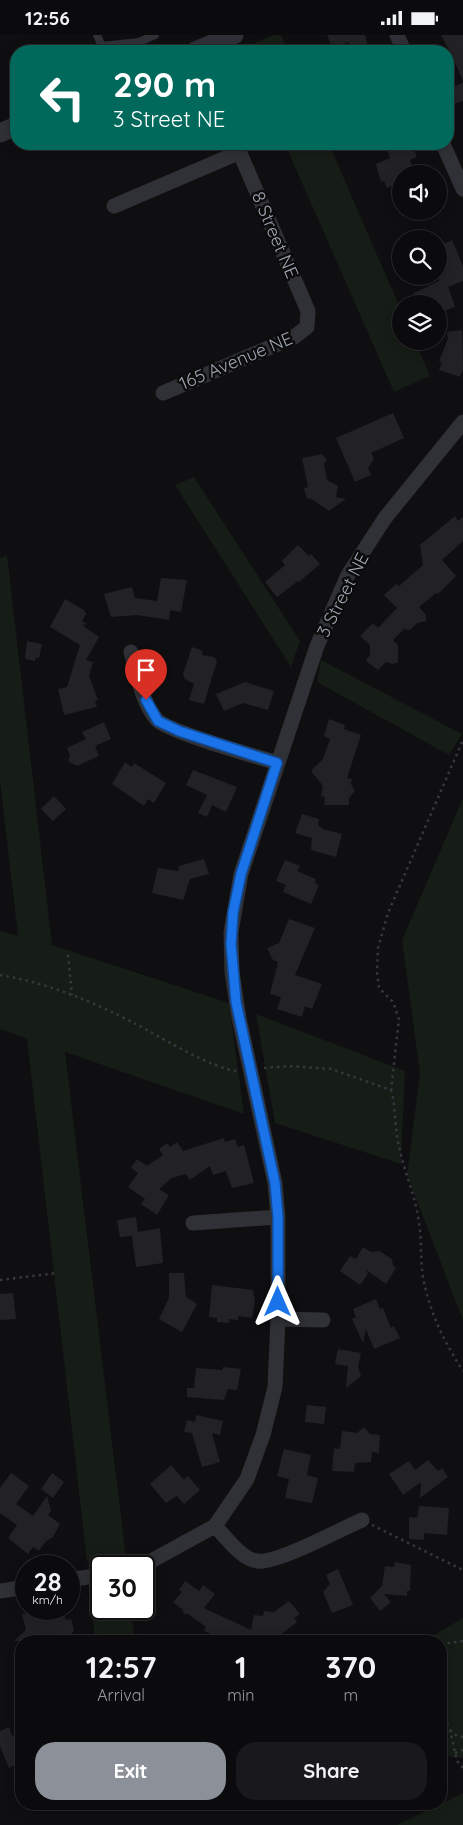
<!DOCTYPE html>
<html lang="en">
<head>
<meta charset="utf-8">
<style>
	body { margin:0; font-family:Quicksand,sans-serif; background:#19191b; color:#f1f3f6; height:100vh; display:flex; flex-direction:column; font-size:19px; white-space:nowrap }
	* { box-sizing:border-box; margin:0 }
	p { font-size:16px; color:#9a9b9d }
	.icon { flex:none; width:28px; height:28px; fill:none; stroke:currentColor; stroke-width:2; stroke-linecap:round; stroke-linejoin:round }
	.map { position:relative; flex:1; overflow:hidden }
	.side { position:absolute; left:15px; top:1600px; width:432px; height:175px; display:flex; flex-direction:column; background:#0b0b0d; border-radius:20px; box-shadow:0 2px 12px #0003,0 0 0 1px #2b2b2e }
	.side>* { flex:none }
	.banner { position:absolute; left:10px; top:10px; width:444px; height:105px; border-radius:20px; box-shadow:0 2px 12px #0003,0 0 0 1px #2b2b2e; background:#00695c; color:#fff; overflow:hidden }
	.controls { position:absolute; left:392px; top:130px; display:grid; gap:10px }
	.controls a { display:grid; place-items:center; width:55px; height:55px; border-radius:50%; background:#0b0b0d; box-shadow:0 2px 12px #0003,0 0 0 1px #2b2b2e; font-size:25px }
	.speed { position:absolute; left:15px; top:1520px; display:flex; gap:10px; font-size:25px; font-weight:700; text-align:center }
	.speed>* { display:grid; place-content:center; width:65px; height:65px; border-radius:50%; background:#0b0b0d; box-shadow:0 2px 12px #0003,0 0 0 1px #2b2b2e; line-height:1 }
	.speed small { font-size:12px; font-weight:400 }
	.speed .limit { border:2px solid #111; border-radius:8px; background:#fff; color:#111 }
	.pin { position:absolute; display:grid; place-items:center; width:42px; height:42px; color:#fff; margin:-51px -21px; border-radius:50% 50% 50% 0; rotate:-45deg; box-shadow:0 0 5px #0007 }
	.pin .icon { rotate:45deg }
	.me { position:absolute; width:55px; margin:-28px; rotate:0deg; stroke-linejoin:round; filter:drop-shadow(0 0 4px #0008) }
	.turn { display:flex; align-items:center; gap:18px; height:105px; padding:0 20px; font-size:22px }
	.turn .icon { width:65px; height:65px; stroke-width:2.5 }
	.turn b { display:block; font-size:35px; line-height:42px }
	.eta { display:flex; justify-content:space-evenly; align-items:center; height:85px; text-align:center }
	.eta b { font-size:30px; font-weight:700; line-height:35px }
	.primary-button { display:flex; gap:10px; margin-top:auto; padding:10px 20px }
	.primary-button a { flex:1; height:58px; border-radius:20px; background:#8c9099; color:#fff; font-size:20px; font-weight:700; line-height:58px; text-align:center }
	.primary-button a+a { background:#19191b; color:#f1f3f6 }
	.status { display:flex; justify-content:space-between; align-items:center; height:35px; padding:0 25px; background:#0b0b0d; direction:ltr }
	.status svg { height:14px; fill:currentColor }
	.map>svg:first-child { display:block }
	.green { fill:#161c16 }
	.building { fill:#222225 }
	.lines { fill:none; stroke-linecap:round; stroke-linejoin:round }
	.path { stroke:#36383d; stroke-width:2.5; stroke-dasharray:2.5 4; stroke-linecap:butt }
	.service { stroke:#303136; stroke-width:8 }
	.minor { stroke:#303136; stroke-width:15 }
	.tertiary { stroke:#303136; stroke-width:19 }
	.route-casing { stroke:#114b97; stroke-width:12 }
	.route { stroke:#1a73e8; stroke-width:9 }
	.labels { text-anchor:middle; stroke-width:5; stroke-linejoin:round; paint-order:stroke }
	.street-label { font-size:18px; fill:#9fa6b3; stroke:#0b0b0c }
</style>
</head>
<body>
<div class="status"><b>12:56</b><svg viewBox="0 0 49 12"><path d="M0 12V9h3v3zM5 12V6h3v6zM10 12V3h3v9zM15 12V0h3v12zM26 1h20v11H26zM47 4h2v5h-2z"/></svg></div>
<div class="map">
<svg width="463" height="1790" viewBox="0 0 463 1790">
	<rect width="100%" height="100%" fill="#0f0f11"/>
	<!-- green -->
	<path class="green" d="M274,0H281L288,16H244L243,13L236,16Z
		M285,109H329L401,275V306H415L430,341L394,357Z
		M194,442L300,606L291,632L175,450Z
		M7,520L52,910L229,968L244,1079L65,1017L126,1523L87,1526L27,1004L0,994V896L18,901L0,746V523Z
		M321,625L462,699L449,720L317,647Z
		M463,763V1285L407,1140L420,1038L402,905Z
		M256,979L405,1036L401,1129L275,1088Z
		M101,1554V1574H131L135,1606H95L90,1556Z
		M463,1583V1723L445,1721L441,1722V1606H424Z
		M463,1758V1790H397Z"/>
	<!-- building -->
	<path class="building" d="M327,0H365L369,14L352,16L348,7L333,14Z
		M441,0H463V46L451,19Z
		M463,47V66L454,69L448,55Z
		M385,109H411L417,122L410,125L415,139H401V147L387,153L384,146L381,147L376,129L390,123Z
		M452,205L463,231V246L448,252L455,272L439,278V269H418L414,258L439,246V211Z
		M462,295L463,334L460,342L439,335L442,327L439,326L448,304L447,297Z
		M393,378L404,403L371,418L374,424L368,433L371,440L355,447L336,403Z
		M322,419L327,425L324,429L327,445L338,451L336,462L346,464L329,476L310,463L307,464L304,453L308,452L302,423Z
		M455,481L458,486L463,482V506L442,525L456,541L438,559L436,558L419,572L426,580V586L417,588L410,595L404,594L393,605L398,610V627L393,629L386,627L378,635L366,626L370,619V610L360,601L373,588L378,593L397,573L384,560L396,549L399,551L423,530L420,510Z
		M298,510L309,521L311,519L320,529L299,547L298,546L277,562L265,547L285,530L282,526Z
		M161,543L187,545L181,577L170,575L169,585L137,580L111,582L104,559L132,552L135,563L157,566Z
		M65,564L84,575L86,579L82,586L87,589L82,590L99,602L86,625L93,627L89,641L98,665L95,666L97,672L64,680L58,654L67,652L80,610L50,592Z
		M27,606L42,609L39,623L36,622L35,626L25,624Z
		M192,612L203,616L202,620L214,622L217,626L204,669L189,665L194,649L185,644L183,639Z
		M245,647L274,656L268,675L243,668L224,676L216,659Z
		M329,684L345,690L344,694L361,700L347,743L352,744L351,749L355,756L349,763V770H324L325,762L321,761L323,751L311,736L323,724L330,704L324,701Z
		M104,687L111,704L95,711L99,721L77,731L68,726L70,720L67,713L86,704L82,697Z
		M125,727L132,732L134,728L166,748L154,768L148,764L144,771L112,749Z
		M193,735L237,752L226,777L212,770L207,782L198,778L207,760L186,750Z
		M54,761L66,774L53,786L41,774Z
		M302,779L319,784L318,790L323,794L342,799L336,822L311,815L312,803L295,798Z
		M204,824L209,839L190,844L183,865L152,858L158,833L178,836L179,831Z
		M285,825L300,831L297,836L316,844L315,848L319,850L311,869L283,857L286,850L276,846Z
		M289,884L315,893L295,940L322,949L312,974L305,971L302,982L277,974L281,962L270,959L278,927L273,925L267,913L279,908Z
		M224,1103L225,1107L235,1104L238,1112L244,1110L254,1148L232,1153L226,1136L213,1140L210,1131L190,1145L186,1139L172,1143L159,1154L169,1160L157,1180L141,1169L145,1164L128,1152L138,1138L131,1133L137,1124L147,1131L163,1120L159,1114L167,1108L170,1112L177,1107L183,1116Z
		M136,1182L138,1197L160,1193L163,1228L136,1232L132,1201L120,1202L117,1185Z
		M363,1212L371,1217L379,1216L392,1224L393,1231L396,1233L386,1249L366,1235L368,1239L360,1250L340,1236L350,1221L356,1224Z
		M169,1238H184L186,1262L197,1269L182,1297L159,1284L169,1263Z
		M212,1250L253,1255L255,1266L252,1283L238,1281V1285L229,1284V1288L217,1287V1283L209,1282Z
		M13,1258L16,1284L0,1285V1259Z
		M376,1264L380,1274L383,1273L391,1293L394,1291L400,1303L374,1314L366,1294L363,1308L352,1284L356,1282L353,1274Z
		M338,1314L361,1318L358,1332L361,1341L346,1353L348,1331L335,1329Z
		M223,1332L241,1334L237,1355L228,1354L224,1365L187,1362V1353H194L196,1333L223,1335Z
		M307,1370L326,1372L324,1389L305,1387Z
		M196,1380L223,1386L220,1400L212,1398L220,1427L202,1432L192,1398L184,1397L187,1385L195,1387Z
		M364,1392L370,1399L380,1400L379,1418L372,1417L371,1427L355,1428L354,1437L332,1436L334,1413L340,1414L342,1396L357,1398Z
		M284,1414L311,1420L307,1440L318,1443L312,1468L285,1463L289,1444L277,1441Z
		M428,1425L438,1436L442,1433L448,1442L420,1463L421,1447L403,1460L389,1439L409,1426L415,1435Z
		M171,1430L184,1445L188,1441L200,1455L184,1469L177,1461L166,1468L150,1449Z
		M11,1438L29,1451L16,1469L33,1481L47,1461L51,1476L48,1480L60,1489L53,1502L45,1507L39,1516L33,1512L28,1519L8,1503L17,1490L0,1478V1453Z
		M52,1438L64,1447L53,1463L41,1454Z
		M419,1471L449,1473L447,1500L424,1498V1505L409,1504V1482L417,1483Z
		M395,1527L411,1530L410,1556H407V1561L384,1559L391,1567L380,1576L370,1563L382,1551L385,1531L394,1532Z
		M338,1534L353,1570L332,1578L323,1557L330,1549L326,1540Z
		M185,1546L199,1556L203,1550L215,1559L204,1573L251,1595L254,1580L263,1581L264,1576L274,1577L289,1566L300,1579L294,1583L297,1587L283,1598L281,1606L238,1604L237,1606H208L211,1599L204,1596L206,1592L188,1579H184L182,1574L173,1567L182,1557L179,1555Z
		M50,1574H53L55,1580L64,1578L66,1585L71,1584L74,1595L68,1606H14L26,1595L22,1579Z
		M9,1692L12,1701L21,1697V1728L9,1733L0,1711V1696Z"/>
	<g class="lines">
		<!-- path -->
		<path class="path" d="M68,920L72,960
			M0,940C48,948 91,966 134,988C157,1000 214,1035 238,1036
			M264,1033L288,1031L331,1034L391,1055L399,984L393,967L379,953L377,938L378,913L388,878L463,705
			M391,1055C395,1064 395,1098 399,1111C404,1137 416,1162 419,1188C422,1206 420,1224 423,1242C429,1276 444,1307 463,1336
			M0,1245L57,1238
			M372,1490L463,1535
			M441,1609L463,1606
			M441,1677L450,1695L457,1726L463,1733
			M450,1695L457,1701L463,1702
			M455,1718L463,1715"/>
		<!-- service -->
		<path class="service" d="M97,0L103,14
			M102,11L139,7L155,0"/>
		<!-- minor -->
		<path class="minor" d="M397,0L404,16
			M443,109L463,154
			M114,171L240,117
			M163,358L294,302L307,292L308,276L236,109
			M131,617C137,638 142,668 157,685C169,697 255,721 277,728
			M193,1188L278,1182
			M278,1284L323,1285
			M215,1491C226,1502 241,1524 257,1526C277,1529 341,1494 362,1485
			M142,1531L215,1491L247,1444L263,1400L275,1352L278,1284V1182L275,1148L239,983L232,937L231,897L241,839L317,611L348,540L385,483L463,387
			M69,1545L101,1540
			M0,1556L26,1552"/>
		<!-- tertiary -->
		<path class="tertiary" d="M195,16L234,0
			M0,98L16,91"/>
	</g>
	<g class="lines">
		<!-- route casing -->
		<g class="route-casing">
			<path id="route" d="M146,665L158,686L179,696L277,728L241,839L233,878L231,909L236,967L275,1148L278,1182V1267"/>
		</g>
		<!-- route -->
		<use href="#route" class="route"/>
	</g>
	<g class="labels">
		<!-- street labels -->
		<g class="street-label">
			<text transform="translate(275 200) rotate(67)" y="6">8 Street NE</text>
			<text transform="translate(236 326) rotate(-23)" y="6">165 Avenue NE</text>
			<text transform="translate(343 560) rotate(-63)" y="6">3 Street NE</text>
		</g>
	</g>
</svg>
<div class="controls">
<a><svg class="icon" aria-label="sound" viewBox="0 0 24 24"><path d="M4 9h4l5-4v14l-5-4H4zM17 9q2 3 0 6"/></svg></a>
<a><svg class="icon" aria-label="search" viewBox="0 0 24 24"><circle cx="10" cy="10" r="6"/><path d="M15 15l6 6"/></svg></a>
<a><svg class="icon" aria-label="layers" viewBox="0 0 24 24"><path d="M12 4l9 5-9 5-9-5zM3 14l9 5 9-5"/></svg></a>
</div>
<div class="speed"><div>28<small>km/h</small></div><div class="limit">30</div></div>
<div class="pin" style="left:146px;top:665px;background:#d93025"><svg class="icon" aria-label="arrive" viewBox="0 0 24 24"><path d="M6 21V4h12l-3 4 3 4H6"/></svg></div>
<svg class="me" style="left:278px;top:1267px" viewBox="-20 -20 40 40"><path d="M0-17L14 15 0 8-14 15z" fill="#1a73e8" stroke="#fff" stroke-width="4"/></svg>
<div class="banner">
<div class="turn"><svg class="icon" aria-label="left" viewBox="0 0 24 24"><path d="M17 20v-9H6M10 6l-5 5 5 5"/></svg><div><b>290 m</b>3 Street NE</div></div>
</div>
<section class="side">
<div class="eta">
<div><b>12:57</b><p>Arrival</p></div>
<div><b>1</b><p>min</p></div>
<div><b>370</b><p>m</p></div>
</div>
<div class="primary-button"><a>Exit</a><a>Share</a></div>
</section>
</div>
</body>
</html>
